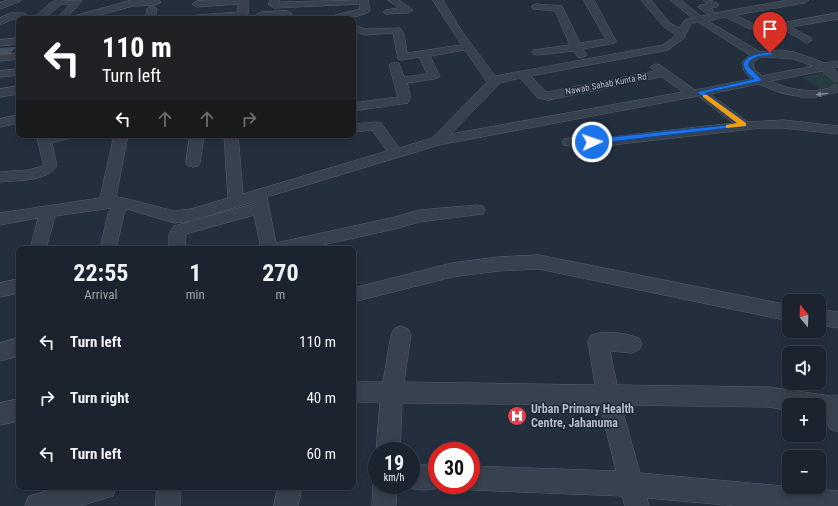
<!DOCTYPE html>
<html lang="en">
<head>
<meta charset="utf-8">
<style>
	body { margin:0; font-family:"Roboto Condensed",sans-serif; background:#242b36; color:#f1f3f6; height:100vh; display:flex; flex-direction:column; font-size:15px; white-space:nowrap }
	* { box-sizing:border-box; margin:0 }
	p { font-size:13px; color:#a0a4aa }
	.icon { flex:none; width:22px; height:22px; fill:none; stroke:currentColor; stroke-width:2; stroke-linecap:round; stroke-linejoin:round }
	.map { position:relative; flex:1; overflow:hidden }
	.drawer { position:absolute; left:16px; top:246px; width:340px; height:244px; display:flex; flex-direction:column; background:#1b232e; border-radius:8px; box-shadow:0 2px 6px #0003,0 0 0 1px #39404a }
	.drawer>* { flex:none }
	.guide { position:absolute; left:16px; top:16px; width:340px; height:122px; border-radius:8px; box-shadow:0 2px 6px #0003,0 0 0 1px #39404a; background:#202124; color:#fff; overflow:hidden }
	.needle { width:26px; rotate:341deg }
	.controls { position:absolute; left:782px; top:294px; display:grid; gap:8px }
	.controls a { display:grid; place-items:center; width:44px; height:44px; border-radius:8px; background:#1b232e; box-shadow:0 2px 6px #0003,0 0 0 1px #39404a; font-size:20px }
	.speed { position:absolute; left:368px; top:442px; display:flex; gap:8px; font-size:20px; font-weight:700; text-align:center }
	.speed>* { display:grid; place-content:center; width:52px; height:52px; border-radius:50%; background:#1b232e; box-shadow:0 2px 6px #0003,0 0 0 1px #39404a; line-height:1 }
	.speed small { font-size:10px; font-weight:400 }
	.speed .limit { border:6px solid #d22; background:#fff; color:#111 }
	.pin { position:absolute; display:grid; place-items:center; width:34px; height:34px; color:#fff; margin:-41px -17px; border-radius:50% 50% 50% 0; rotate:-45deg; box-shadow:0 0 4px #0007 }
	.pin .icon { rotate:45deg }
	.me { position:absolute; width:44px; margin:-22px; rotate:87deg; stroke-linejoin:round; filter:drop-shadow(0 0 3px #0008) }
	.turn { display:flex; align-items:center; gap:14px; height:84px; padding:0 20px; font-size:18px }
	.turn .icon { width:52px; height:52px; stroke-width:2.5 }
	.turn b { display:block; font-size:28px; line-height:34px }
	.lanes { display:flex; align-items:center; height:38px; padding:0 20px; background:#0003; justify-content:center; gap:20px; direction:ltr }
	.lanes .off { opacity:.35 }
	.eta { display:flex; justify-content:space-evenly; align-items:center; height:68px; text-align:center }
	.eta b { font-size:24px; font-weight:700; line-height:28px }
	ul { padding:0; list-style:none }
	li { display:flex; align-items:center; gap:12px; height:56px; padding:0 20px }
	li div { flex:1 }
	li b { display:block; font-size:15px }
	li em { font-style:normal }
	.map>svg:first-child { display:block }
	.green { fill:#263c3f }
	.building { fill:#455162 }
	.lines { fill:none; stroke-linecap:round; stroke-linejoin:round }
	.minor-casing { stroke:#565f6c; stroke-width:1 }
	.minor { fill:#38414e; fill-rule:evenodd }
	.oneway { fill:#7c8592 }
	.route { fill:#1a73e8; stroke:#114b97 }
	.slow { fill:#f59e0b }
	.labels { text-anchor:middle; stroke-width:3; stroke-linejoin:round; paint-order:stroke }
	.far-street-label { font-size:9px; fill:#b4bcc9; stroke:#1d2633 }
	.near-poi-label { font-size:12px; font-weight:bold; fill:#b4bcc9; stroke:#1d2633; text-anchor:start }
</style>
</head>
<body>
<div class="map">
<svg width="838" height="506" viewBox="0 0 838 506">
	<rect width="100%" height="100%" fill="#242f3e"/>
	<!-- green -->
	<path class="green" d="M829,72L835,78V86L823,91L801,77Z"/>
	<!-- building -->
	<path class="building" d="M16,47L8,56H0V48Z"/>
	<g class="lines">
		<!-- minor casing -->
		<g class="minor-casing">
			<path id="minor" d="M8,0H21L19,2L0,9V3Z
				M56,0L82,1L66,19H56L70,4H62L44,19H33L48,5Z
				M132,0H159L161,2L156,5L133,6L86,19H69L71,17Z
				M217,0H248V14L243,17L194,19L195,16L198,15L238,12V4L197,7L192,4L197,1Z
				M270,0H280L279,2L368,0L370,11C364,16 343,19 335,19L333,17L335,15L360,9V4L274,8L269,5Z
				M388,0H399L413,10L408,13L385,14L383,12L385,10L399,8Z
				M433,0H443L461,30L495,76L663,45L676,35L664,27L641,0H651L670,23L679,28L685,20L692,18L670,0H681L701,16L708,15L698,7L700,5L707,4L703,0C710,0 714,0 719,5L717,7L711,8L715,13L789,0H809L804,3L736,15L753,24L755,26L753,28L750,29L725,17L708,21L760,52L780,50L794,52L825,63L838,61V67L833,68L838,73V82L834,81L822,71L771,81C786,89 810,93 826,89C830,88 834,85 838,84V92L816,97H801L781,93L758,84L710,94L748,122L783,120L838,126V134L783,128H761L603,146H569L564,145L562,142L564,139L569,138H603L733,123L698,96L439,145L267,197L276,243L395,217L419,210L477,205L483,206L485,210L483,214L419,222L395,229L304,249H261L254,215L186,234L185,249H169V234L174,226L253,204L252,202L191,221L174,223L127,209L124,214L116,249H100L108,213L112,208L55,216L46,249H30L38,218L0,225V213L100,198L114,135H128L116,197L124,198L174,211L191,209L228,198L224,135H238L243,194L387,151L372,130L353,132V124L376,122L381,123L399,148L432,138L487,82L465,50L430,56L440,76L438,78L434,79L407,83C409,90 412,97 408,103L353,111V103L398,97L389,65L391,63H399L404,77L427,74L419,57L402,60L398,59L393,33L365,35L353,31V25L366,29L400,28L404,34L407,53L461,45ZM698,22L750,55L742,62L744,71L751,79L695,90L660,65L656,64L650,67L655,71L548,92H546L531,76L668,50L683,39L691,24ZM767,57L793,59L813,66L762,76L755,70L753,63L759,58ZM662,77L683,92L451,134L500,83L520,78L538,98L548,100Z
				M584,0H594L616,41L615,43L583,49L587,55L582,58L578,57L573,51L537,55L533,54L532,52L533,50L570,45L555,11L533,9L531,7L533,5L536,4L562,6L580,43L605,39Z
				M152,6L157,9L155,19H145L147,9Z
				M287,11L292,14L291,19H281L282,17L261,18L256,15L261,12Z
				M11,13H24L29,16L24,19H13L0,25V18Z
				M838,13V19L791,27L811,38L812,40L807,43L777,26L782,23Z
				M19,38V44L0,46V40Z
				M19,53V59L0,61V55Z
				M19,69V75L0,77V71Z
				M19,86V94L0,97V89Z
				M19,115V123L0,127V119Z
				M37,135H73L71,138L52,143L57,166C46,182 18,180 0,182V172L28,170L43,166Z
				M190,135H204L200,163L198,166L193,167L188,166L186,163Z
				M539,255L789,305V321L539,269L498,271L452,277L353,302V288L452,263L498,257Z
				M19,279V293L0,297V283Z
				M819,309L838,312V328L819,325Z
				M401,326L408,329L411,335L404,382L595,385L588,341L591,335C604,330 626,333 639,338L642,344L639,350L632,353L610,351L617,385L769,387L831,396L838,395V432L830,429L824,416H819V405H789V411L769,407L621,405L640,473L838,491V506H737L647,498L649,506H625L622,496L471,490L462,487V485H471V466L616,471L600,405L402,403L400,451H377V453L376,451L380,402H353V382H383L391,335L394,329Z
				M19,338V356L0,361V343Z
				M19,399V421L0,425V403Z
				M411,465H437V485L446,486C432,491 416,491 402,486L411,485Z
				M376,476L377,485H397L396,506H372L373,485Z
				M60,487H116L113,496L80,506H25L28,497Z
				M157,487H181L180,506H156Z
				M278,487H302L298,506H274Z"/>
		</g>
		<!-- minor -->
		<use href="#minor" class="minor"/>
	</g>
	<!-- one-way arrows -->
	<defs><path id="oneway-solid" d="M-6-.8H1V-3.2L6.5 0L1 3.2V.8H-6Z"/></defs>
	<use class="oneway" href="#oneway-solid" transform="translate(822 94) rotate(173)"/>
	<!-- route -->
	<path class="route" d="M770,52H772V55C763,56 756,55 749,62V67L761,79V81L705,93L746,123V126L592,144L588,142L592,139L738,124L697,92L754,79C731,61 750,54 770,52Z"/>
	<!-- slow -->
	<path class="slow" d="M703,95H707L746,123V126L726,128V125L737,123L703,97Z"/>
	<!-- icons -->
	<defs>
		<g id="hospital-disc" transform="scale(1)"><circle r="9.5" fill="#e0444e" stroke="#1d2633"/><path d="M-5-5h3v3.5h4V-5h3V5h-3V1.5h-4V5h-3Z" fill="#fff"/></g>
	</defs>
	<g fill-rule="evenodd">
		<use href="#hospital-disc" x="517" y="416"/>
	</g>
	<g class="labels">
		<!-- far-street labels -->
		<g class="far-street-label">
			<text transform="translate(606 84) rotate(-11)" y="3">Nawab Sahab Kunta Rd</text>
		</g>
		<!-- near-poi labels -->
		<g class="near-poi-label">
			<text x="531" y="413">Urban Primary Health<tspan x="531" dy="14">Centre, Jahanuma</tspan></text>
		</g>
	</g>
</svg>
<div class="controls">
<a><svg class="needle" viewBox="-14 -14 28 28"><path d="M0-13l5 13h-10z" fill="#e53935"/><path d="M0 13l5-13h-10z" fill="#a0a4aa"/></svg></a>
<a><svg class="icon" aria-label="sound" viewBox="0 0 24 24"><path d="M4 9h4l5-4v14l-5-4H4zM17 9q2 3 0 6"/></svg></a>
<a>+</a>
<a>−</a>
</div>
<div class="speed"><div>19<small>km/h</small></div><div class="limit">30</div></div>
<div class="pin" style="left:770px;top:53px;background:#d93025"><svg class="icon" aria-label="arrive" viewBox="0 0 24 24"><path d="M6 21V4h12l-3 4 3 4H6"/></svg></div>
<svg class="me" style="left:592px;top:142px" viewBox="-20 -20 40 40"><circle r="17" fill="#1a73e8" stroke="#fff" stroke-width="3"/><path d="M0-11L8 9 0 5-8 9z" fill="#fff"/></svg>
<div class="guide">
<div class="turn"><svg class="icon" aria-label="left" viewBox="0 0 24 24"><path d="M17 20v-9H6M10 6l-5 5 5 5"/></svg><div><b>110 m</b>Turn left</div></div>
<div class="lanes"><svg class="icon" aria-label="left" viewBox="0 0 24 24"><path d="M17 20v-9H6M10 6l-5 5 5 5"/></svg><svg class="icon off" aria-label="ahead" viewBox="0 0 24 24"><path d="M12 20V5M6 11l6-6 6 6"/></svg><svg class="icon off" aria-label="ahead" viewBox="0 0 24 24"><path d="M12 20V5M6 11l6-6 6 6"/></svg><svg class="icon off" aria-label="right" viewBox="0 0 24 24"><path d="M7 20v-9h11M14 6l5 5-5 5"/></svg></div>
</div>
<section class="drawer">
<div class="eta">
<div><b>22:55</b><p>Arrival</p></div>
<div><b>1</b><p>min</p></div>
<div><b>270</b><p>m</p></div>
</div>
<ul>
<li><svg class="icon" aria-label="left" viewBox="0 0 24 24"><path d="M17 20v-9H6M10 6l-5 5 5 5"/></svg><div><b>Turn left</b></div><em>110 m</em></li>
<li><svg class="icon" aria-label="right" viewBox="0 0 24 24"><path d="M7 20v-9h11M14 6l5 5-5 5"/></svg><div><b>Turn right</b></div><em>40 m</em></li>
<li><svg class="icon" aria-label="left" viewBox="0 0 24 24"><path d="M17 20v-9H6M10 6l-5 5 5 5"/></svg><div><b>Turn left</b></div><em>60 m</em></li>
</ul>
</section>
</div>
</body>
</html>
